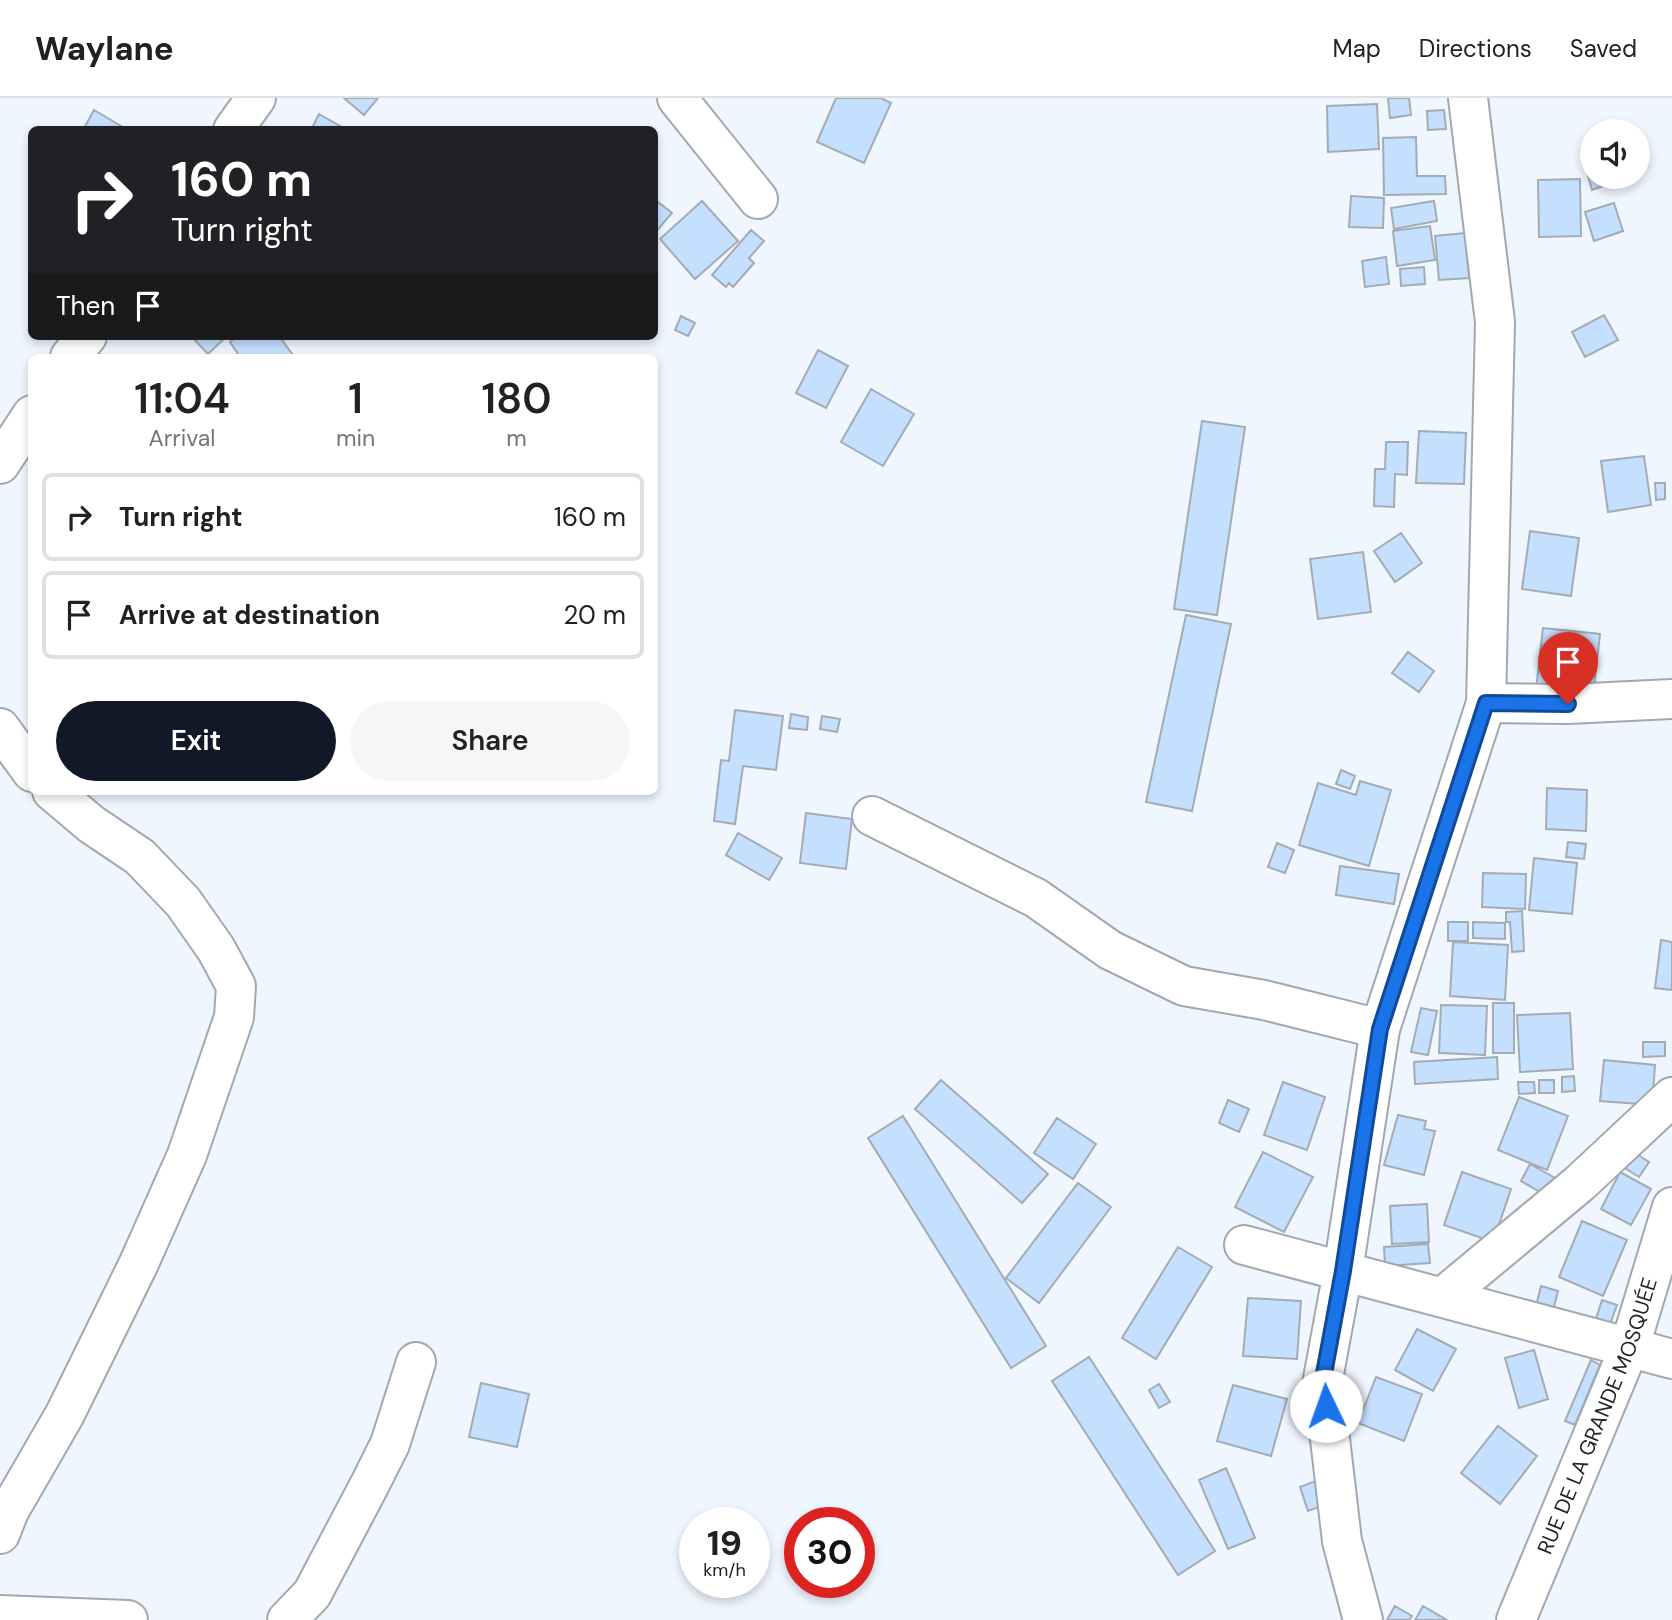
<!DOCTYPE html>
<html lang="en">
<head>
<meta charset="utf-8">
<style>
	body { margin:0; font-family:"DM Sans",sans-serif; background:#f6f6f6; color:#202124; height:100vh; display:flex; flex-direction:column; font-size:26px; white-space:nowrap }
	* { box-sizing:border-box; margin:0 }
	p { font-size:23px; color:#757577 }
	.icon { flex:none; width:38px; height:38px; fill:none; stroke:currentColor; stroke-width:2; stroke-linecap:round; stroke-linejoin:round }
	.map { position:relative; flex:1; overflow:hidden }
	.drawer { position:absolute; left:28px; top:256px; width:630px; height:441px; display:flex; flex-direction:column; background:#fff; border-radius:10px; box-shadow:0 4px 10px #0003 }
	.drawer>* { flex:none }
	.banner { position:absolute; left:28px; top:28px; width:630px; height:214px; border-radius:10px; box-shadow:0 4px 10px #0003; background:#202124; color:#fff; overflow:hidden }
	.tools { position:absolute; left:1580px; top:21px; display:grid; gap:14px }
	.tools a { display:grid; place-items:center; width:70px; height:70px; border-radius:50%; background:#fff; box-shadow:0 4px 10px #0003; font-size:35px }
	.speed { position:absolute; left:679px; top:1409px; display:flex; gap:14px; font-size:35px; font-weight:700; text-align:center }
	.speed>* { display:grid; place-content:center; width:91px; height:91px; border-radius:50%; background:#fff; box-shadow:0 4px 10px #0003; line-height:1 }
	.speed small { font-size:18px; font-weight:400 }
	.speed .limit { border:10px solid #d22; background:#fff; color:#111 }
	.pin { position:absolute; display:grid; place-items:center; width:60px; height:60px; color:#fff; margin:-72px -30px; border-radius:50% 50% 50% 0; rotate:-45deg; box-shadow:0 0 7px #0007 }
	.pin .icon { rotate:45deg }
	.me { position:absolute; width:77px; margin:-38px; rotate:357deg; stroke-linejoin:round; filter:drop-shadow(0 0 5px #0008) }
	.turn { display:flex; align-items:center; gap:24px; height:147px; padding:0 28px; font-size:32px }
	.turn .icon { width:91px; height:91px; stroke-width:2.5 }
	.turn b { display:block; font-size:49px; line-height:60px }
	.then { display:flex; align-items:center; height:66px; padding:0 28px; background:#0003; gap:14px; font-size:26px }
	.eta { display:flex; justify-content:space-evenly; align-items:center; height:119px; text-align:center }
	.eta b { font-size:42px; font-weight:600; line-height:49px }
	.button { display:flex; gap:14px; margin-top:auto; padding:14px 28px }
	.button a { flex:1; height:80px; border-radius:42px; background:#111827; color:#fff; font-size:28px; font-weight:600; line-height:80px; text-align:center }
	.button a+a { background:#f6f6f6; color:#202124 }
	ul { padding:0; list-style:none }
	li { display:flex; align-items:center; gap:21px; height:88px; margin:0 14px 10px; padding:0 14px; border:4px solid #e0e0e0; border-radius:10px }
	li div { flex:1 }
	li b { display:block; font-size:26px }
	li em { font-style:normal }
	header { display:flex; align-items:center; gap:42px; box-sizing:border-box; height:98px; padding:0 35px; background:#fff; border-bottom:2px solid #e0e0e0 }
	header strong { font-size:33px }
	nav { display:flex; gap:38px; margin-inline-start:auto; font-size:24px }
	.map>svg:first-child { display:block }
	.building { fill:#c5dfff; stroke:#a4abb3; stroke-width:2 }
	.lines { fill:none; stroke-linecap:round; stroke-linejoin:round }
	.minor-casing { stroke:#a2a8b0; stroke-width:42 }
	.minor { stroke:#fff; stroke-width:38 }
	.route-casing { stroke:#114b97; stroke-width:18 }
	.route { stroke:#1a73e8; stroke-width:12 }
	.labels { text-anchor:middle; stroke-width:6; stroke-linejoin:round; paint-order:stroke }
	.street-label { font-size:21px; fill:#232528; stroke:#fff }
</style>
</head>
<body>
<header>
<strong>Waylane</strong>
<nav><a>Map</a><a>Directions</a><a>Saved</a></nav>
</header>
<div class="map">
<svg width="1672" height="1522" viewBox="0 0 1672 1522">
	<rect width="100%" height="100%" fill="#eff6fe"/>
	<!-- building -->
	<path class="building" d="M344,0H378L364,17Z
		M836,0H881L891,5L864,65L817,44Z
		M1388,0H1409L1411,17L1390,20Z
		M1377,6L1379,51L1328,54L1327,8Z
		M94,12L126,31V32H83Z
		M1444,12L1446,31L1428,32L1427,13Z
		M319,16L347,32H311Z
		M1416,39L1417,78H1445L1446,96L1384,97L1383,40Z
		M1592,57V79H1607L1609,86L1592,92L1583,60Z
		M1580,81L1581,138L1539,139L1538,82Z
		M1351,98L1384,100L1383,130L1349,129Z
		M654,101L672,115L654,136Z
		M702,103L738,143L695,181L660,141Z
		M1434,103L1437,123L1394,131L1391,110Z
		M1614,105L1623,133L1594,143L1585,114Z
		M1430,128L1435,162L1397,168L1393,133Z
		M751,132L764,143L749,160L754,165L733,189L729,185L726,189L712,177Z
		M1465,135L1469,180L1439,182L1435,138Z
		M1386,159L1389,186L1365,189L1362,163Z
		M1424,169L1425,186L1401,188L1400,171Z
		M1604,217L1618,242L1585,259L1572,234Z
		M681,218L695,225L688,238L675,232Z
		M191,238H227L208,256Z
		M238,238H279L293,257L290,259H240L230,244Z
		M818,252L848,268L826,310L796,295Z
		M871,291L914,316L883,368L841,344Z
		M1202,323L1245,329L1217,517L1174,511Z
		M1419,333L1466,335L1464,386L1416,385Z
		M1386,344H1408L1407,377L1395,376L1394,409L1374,408L1375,371H1385Z
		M1644,358L1651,407L1608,414L1601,363Z
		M1655,385H1665V401L1656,402Z
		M1530,433L1579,440L1571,498L1522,491Z
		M1401,435L1422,465L1395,484L1374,453Z
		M1363,454L1371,514L1318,521L1310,461Z
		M1186,517L1231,526L1192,713L1146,704Z
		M1543,530L1600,536L1593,598L1536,592Z
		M1408,554L1434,573L1419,594L1392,575Z
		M735,612L783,618L776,672L743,668L735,726L714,723L721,662L729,663Z
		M791,616L808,619L807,632L789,630Z
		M822,618L840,621L837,634L820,631Z
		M1341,672L1355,678L1350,691L1336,686Z
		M1360,683L1391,692L1369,768L1299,747L1318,685L1356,697Z
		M1547,690L1587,692L1586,733L1546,731Z
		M806,715L852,721L846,771L800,765Z
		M738,735L782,760L769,782L726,757Z
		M1568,744L1586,746L1584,761L1566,759Z
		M1277,745L1294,752L1285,775L1268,769Z
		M1534,760L1577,765L1572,816L1529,812Z
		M1340,768L1399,776L1394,806L1336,797Z
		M1483,775L1526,776L1525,811L1482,809Z
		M1522,813L1524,853L1512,854L1510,824H1506V814Z
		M1448,824H1468V843H1448Z
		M1473,824L1505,825V841L1473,840Z
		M1661,842L1672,844V892L1655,890Z
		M1453,844L1508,847L1505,902L1450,898Z
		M1493,905H1514V955H1493Z
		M1441,907L1487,908L1485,957L1439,955Z
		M1421,910L1437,913L1428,957L1411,954Z
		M1570,915L1573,971L1520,974L1517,917Z
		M1643,944H1665V958L1643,959Z
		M1497,959L1498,981L1415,986L1414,964Z
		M1604,962L1655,967L1652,1007L1600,1003Z
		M1574,978L1575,993L1562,994V979Z
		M941,982L1048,1076L1022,1105L915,1011Z
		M1539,982H1554V995H1539Z
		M1283,984L1325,999L1307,1052L1264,1037Z
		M1518,984H1534L1535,995L1519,996Z
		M1519,999L1568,1018L1547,1072L1498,1052Z
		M1228,1002L1249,1011L1239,1034L1219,1025Z
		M1398,1017L1426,1023L1424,1031L1435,1033L1424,1077L1384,1067Z
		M903,1018L1046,1248L1011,1270L868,1040Z
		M1057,1020L1096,1046L1073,1081L1034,1055Z
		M1263,1054L1313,1079L1284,1134L1235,1109Z
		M1635,1055L1649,1064L1639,1079L1625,1070Z
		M1530,1066L1564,1085L1554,1102L1521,1083Z
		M1462,1074L1511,1091L1493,1144L1444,1127Z
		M1620,1074L1651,1091L1631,1127L1601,1111Z
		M1078,1085L1111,1109L1039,1205L1006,1180Z
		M1427,1106L1429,1144L1392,1146L1390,1108Z
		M1582,1123L1627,1142L1603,1198L1559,1179Z
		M1428,1146L1430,1165L1385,1168L1384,1149Z
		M1178,1149L1212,1169L1156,1261L1122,1240Z
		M1541,1188L1558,1193L1553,1213L1536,1208Z
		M1248,1200L1301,1203L1297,1261L1243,1258Z
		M1602,1202L1617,1207L1610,1226L1596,1221Z
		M1417,1231L1456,1251L1433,1293L1395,1272Z
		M1534,1252L1548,1301L1519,1310L1505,1260Z
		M1089,1259L1215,1453L1178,1477L1052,1283Z
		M1591,1262L1600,1267L1575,1327L1565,1323Z
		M1376,1279L1422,1296L1404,1343L1358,1325Z
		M481,1285L529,1296L517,1349L469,1339Z
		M1159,1286L1170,1304L1159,1310L1149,1292Z
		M1233,1287L1287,1301L1271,1358L1217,1343Z
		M1498,1328L1537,1358L1500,1406L1461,1375Z
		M1226,1370L1255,1440L1228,1451L1199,1382Z
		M1318,1382L1327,1406L1308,1413L1300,1389Z
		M1395,1508L1412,1518L1409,1522H1387Z
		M1423,1508L1447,1522H1415Z"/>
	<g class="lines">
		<!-- minor casing -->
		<g class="minor-casing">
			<g id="minor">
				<path d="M677,0L758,101"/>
				<path d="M233,32L256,0"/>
				<path d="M70,259L87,238"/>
				<path d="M0,366L32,317"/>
				<path d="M1486,605L1568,606L1672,601"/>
				<path d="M0,630L32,674"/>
				<path d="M872,718L1036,800L1110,852L1184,888L1264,902L1380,931"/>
				<path d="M1244,1147L1672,1261"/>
				<path d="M1443,1199L1580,1085L1672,999"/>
				<path d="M0,1436L9,1413L65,1316L139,1165L187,1057L234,919L236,888L216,851L183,804L140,759L91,726L52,693"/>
				<path d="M0,1517L128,1522"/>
				<path d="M287,1522L312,1496L370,1386L390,1346L416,1264"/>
				<path d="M1363,1522L1342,1443L1323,1281L1343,1173L1380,931L1486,605L1495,224L1468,0"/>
				<path id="s1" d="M1516,1522L1630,1248L1672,1109"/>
			</g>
		</g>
		<!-- minor -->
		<use href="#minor" class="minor"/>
	</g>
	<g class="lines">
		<!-- route casing -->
		<g class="route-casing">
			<path id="route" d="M1326,1308L1323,1281L1343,1173L1380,931L1486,605L1568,606"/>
		</g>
		<!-- route -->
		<use href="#route" class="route"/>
	</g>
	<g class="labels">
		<!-- street labels -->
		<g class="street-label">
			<text dy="7" stroke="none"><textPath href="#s1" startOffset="220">RUE DE LA GRANDE MOSQUÉE</textPath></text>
		</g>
	</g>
</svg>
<div class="tools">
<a><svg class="icon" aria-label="sound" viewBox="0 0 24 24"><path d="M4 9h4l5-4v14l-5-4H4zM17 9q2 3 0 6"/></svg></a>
</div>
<div class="speed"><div>19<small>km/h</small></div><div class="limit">30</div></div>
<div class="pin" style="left:1568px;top:606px;background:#d93025"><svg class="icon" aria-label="arrive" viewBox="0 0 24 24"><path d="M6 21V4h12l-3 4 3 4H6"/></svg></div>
<svg class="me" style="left:1326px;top:1308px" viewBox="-20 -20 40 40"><circle r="19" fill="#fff"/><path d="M0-13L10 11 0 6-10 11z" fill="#1a73e8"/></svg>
<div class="banner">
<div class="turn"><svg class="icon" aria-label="right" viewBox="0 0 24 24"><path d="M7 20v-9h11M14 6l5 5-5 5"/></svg><div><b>160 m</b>Turn right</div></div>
<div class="then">Then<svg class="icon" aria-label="arrive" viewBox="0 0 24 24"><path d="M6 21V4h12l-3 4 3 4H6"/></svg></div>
</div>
<section class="drawer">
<div class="eta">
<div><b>11:04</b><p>Arrival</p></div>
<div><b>1</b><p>min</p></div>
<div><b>180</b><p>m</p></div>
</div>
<ul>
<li><svg class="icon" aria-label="right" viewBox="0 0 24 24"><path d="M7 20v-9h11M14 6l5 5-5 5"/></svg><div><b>Turn right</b></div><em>160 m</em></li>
<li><svg class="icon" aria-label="arrive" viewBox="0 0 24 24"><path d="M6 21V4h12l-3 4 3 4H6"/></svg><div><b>Arrive at destination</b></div><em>20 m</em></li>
</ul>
<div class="button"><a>Exit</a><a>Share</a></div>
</section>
</div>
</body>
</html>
